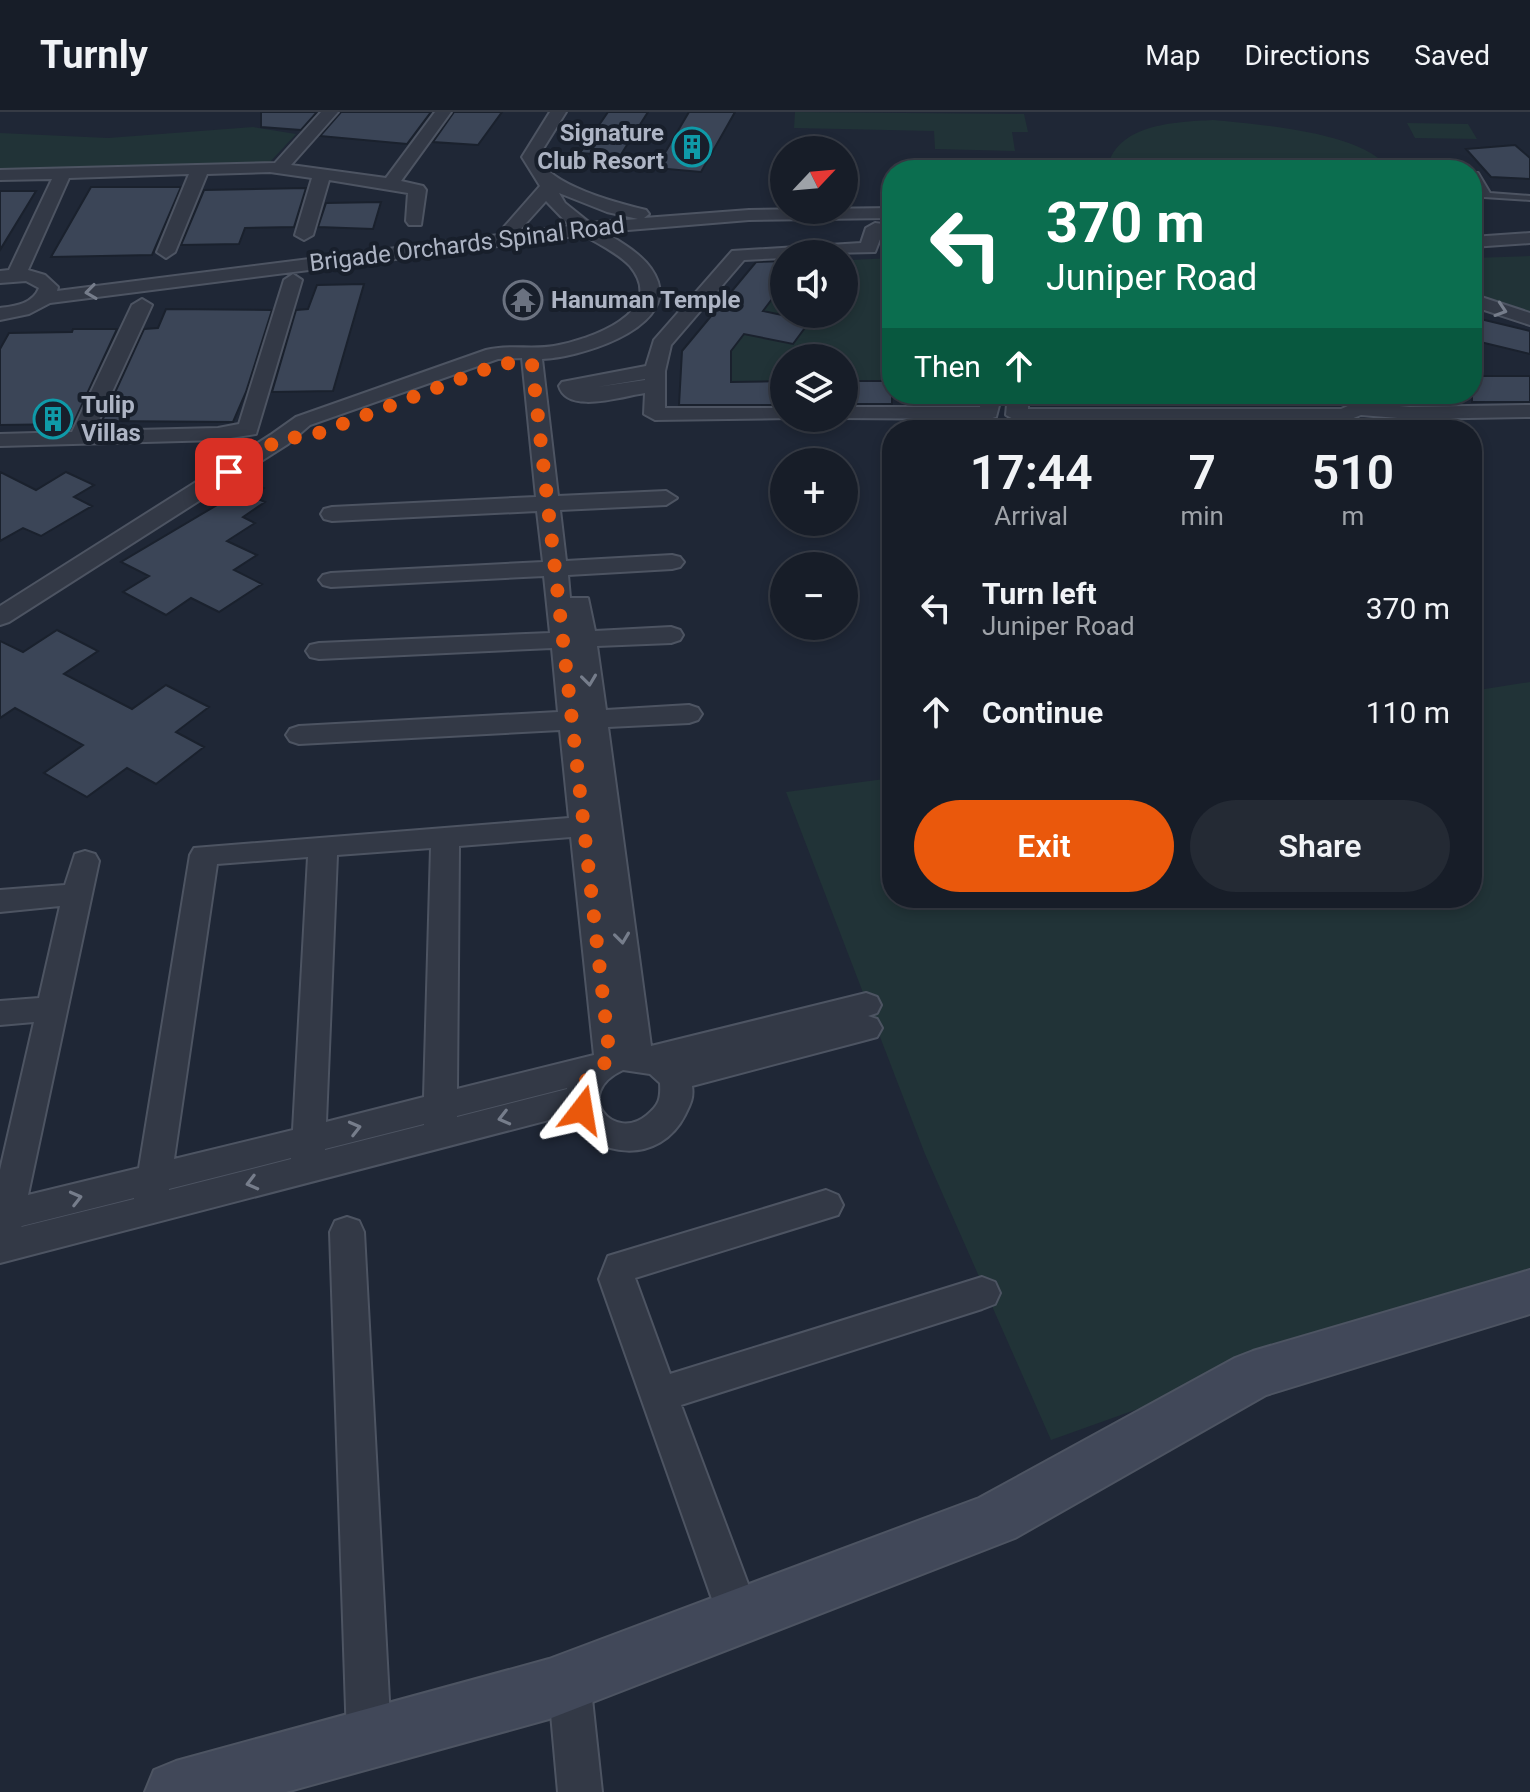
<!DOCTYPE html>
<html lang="en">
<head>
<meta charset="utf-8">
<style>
	body { margin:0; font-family:Roboto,sans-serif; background:#242a34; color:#f1f3f6; height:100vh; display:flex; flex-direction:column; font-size:30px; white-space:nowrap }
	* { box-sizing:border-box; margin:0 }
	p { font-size:26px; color:#9ea2a8 }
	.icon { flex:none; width:44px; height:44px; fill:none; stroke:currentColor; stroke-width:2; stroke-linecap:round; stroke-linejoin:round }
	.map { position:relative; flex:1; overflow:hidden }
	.details { position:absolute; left:882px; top:308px; width:600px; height:488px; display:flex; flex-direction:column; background:#171d28; border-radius:32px; box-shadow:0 4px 12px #0003,0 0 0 2px #363b45 }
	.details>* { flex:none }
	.hud { position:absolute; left:882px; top:48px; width:600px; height:244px; border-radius:32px; box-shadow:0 4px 12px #0003,0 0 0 2px #363b45; background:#0b6e4f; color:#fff; overflow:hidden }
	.needle { width:52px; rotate:64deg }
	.fabs { position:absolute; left:770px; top:24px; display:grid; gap:16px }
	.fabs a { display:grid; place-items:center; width:88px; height:88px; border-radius:50%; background:#171d28; box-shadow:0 4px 12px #0003,0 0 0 2px #363b45; font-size:40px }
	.pin { position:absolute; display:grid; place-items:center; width:68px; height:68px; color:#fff; margin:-34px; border-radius:16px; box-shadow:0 4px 12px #0006 }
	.me { position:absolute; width:88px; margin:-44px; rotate:14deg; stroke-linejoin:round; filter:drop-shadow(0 0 6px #0008) }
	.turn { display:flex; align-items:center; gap:28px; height:168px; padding:0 32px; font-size:36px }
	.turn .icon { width:104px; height:104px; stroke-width:2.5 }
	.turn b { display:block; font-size:56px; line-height:68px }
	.then { display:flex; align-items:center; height:76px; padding:0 32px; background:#0003; gap:16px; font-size:30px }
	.eta { display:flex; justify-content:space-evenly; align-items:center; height:136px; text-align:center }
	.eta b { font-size:48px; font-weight:600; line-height:56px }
	.primary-button { display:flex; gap:16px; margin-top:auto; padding:16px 32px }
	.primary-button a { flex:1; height:92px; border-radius:48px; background:#ea580c; color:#fff; font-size:32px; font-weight:600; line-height:92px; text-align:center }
	.primary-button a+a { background:#242a34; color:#f1f3f6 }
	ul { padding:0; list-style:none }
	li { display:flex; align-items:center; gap:24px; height:104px; padding:0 32px }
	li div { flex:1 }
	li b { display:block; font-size:30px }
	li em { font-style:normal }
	header { display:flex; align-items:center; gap:48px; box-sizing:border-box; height:112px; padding:0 40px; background:#171d28; border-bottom:2px solid #363b45 }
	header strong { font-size:38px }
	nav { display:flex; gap:44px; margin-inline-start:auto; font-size:28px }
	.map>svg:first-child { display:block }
	.green { fill:#213337 }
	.building { fill:#3b4557; stroke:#1a212d; stroke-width:2 }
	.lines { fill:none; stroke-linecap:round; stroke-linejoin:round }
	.lane-casing { stroke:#4d5462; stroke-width:4 }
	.street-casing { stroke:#4d5462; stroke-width:4 }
	.secondary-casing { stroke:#4d5462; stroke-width:4 }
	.lane { fill:#333946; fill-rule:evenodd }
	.street { fill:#333946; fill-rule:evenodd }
	.secondary { fill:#414859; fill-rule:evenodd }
	.oneway { stroke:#767d8b }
	.route { stroke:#ea580c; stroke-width:14; stroke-dasharray:0 25.2 }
	.labels { text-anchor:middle; stroke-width:8; stroke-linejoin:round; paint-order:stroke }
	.far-poi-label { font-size:24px; font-weight:bold; fill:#adb4c4; stroke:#181f2b; text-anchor:start }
	.far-street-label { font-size:24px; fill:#adb4c4; stroke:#181f2b }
</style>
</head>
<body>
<header>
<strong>Turnly</strong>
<nav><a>Map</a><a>Directions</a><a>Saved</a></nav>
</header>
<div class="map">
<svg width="1530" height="1680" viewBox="0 0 1530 1680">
	<rect width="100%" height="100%" fill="#1f2736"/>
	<!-- green -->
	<path class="green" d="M795,0L1024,2L1028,20H1012L1015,39L935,37L934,19L794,16Z
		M1213,8C1254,12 1368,20 1389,58H1107C1115,12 1174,10 1213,8Z
		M1407,11L1468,12L1477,27L1415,26Z
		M253,15L296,22L270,50L0,58V21L108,26Z
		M1530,144V201L1472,181V146Z
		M892,146V269H844V246H784V269H751L731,279V239L784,171V202H844V164L857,163L851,148Z
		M1530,570V1157L1051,1328L925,1042L786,680L892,666V786H1472V579Z"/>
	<!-- building -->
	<path class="building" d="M261,0H317L301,18L261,15Z
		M341,0H431L407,32L320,24Z
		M454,0H502L478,33L433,30Z
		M608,0H648L620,44L580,41Z
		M689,0H735L701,60L656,56Z
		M1515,33L1530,46V67L1491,65L1466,37Z
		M91,75H181L152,143L51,145Z
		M306,76L294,115L245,116L239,132L181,133L204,78Z
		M0,79H36L0,138Z
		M381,90L373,117L318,115L326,91Z
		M784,149V171L763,199L810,209L793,232L744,222L731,239V270L784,269V293H679L682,239L756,150Z
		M364,172L333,279L272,280L296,198L308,197L317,173Z
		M166,197L272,198L246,280L233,310L102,309L144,217L158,216Z
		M1472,205L1530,219V242L1472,228Z
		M73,217H117L73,312L0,313V237L9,221L72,220Z
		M1472,264H1530V290H1472Z
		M844,269H892V292H844Z
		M0,360L36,378L66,360L94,373L74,385L92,394L41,424L23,416L0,429Z
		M243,366L264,376L251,384L265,390L243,405L255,411L227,429L257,443L234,458L262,472L219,500L191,486L166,503L123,480L149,464L121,450L217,393L207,388Z
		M57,518L98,539L64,562L132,597L166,573L209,595L176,620L204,635L156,672L127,656L87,685L44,661L83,633L15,596L0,606V529L23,540Z"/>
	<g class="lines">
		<!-- lane casing -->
		<g class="lane-casing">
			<path id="lane" d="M1478,61L1490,81L1530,84V88L1484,85L1472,65V61Z"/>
		</g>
		<!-- street casing -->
		<g class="street-casing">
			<path id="street" d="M321,0H338L291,53L386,66L435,0H451L401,69L423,74L426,78L421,113H409L406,109L408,81L329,68L313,123L304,128L295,123L312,66L270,60L207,62L175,140L166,146L157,140L189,62L69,66L28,158L45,163L58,175L57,179L570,114L546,89L519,119L513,120L504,115L540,74L522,45L550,0H566L538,45C550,74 618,91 646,98L649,102L644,106L749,98L892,96V106L749,108L604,120C624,132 650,146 658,170C673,219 575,246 542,247L558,384L666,379L677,386L666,393L560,398L566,449L672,443L680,445L684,450L680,455L672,457L568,463L570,486H588L595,519L671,515L680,518L683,523L680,528L671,531L597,534L606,598L689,593L698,596L702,602L698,608L689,611L608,615L651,934L866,881L877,885L881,893L877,901L868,904L877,907L882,916L877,925L866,928L692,974C694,986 690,993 685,1003C660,1053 595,1048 568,1003L0,1151V1058L34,910L0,913V889L39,886L60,794L0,800V778L65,773L75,742L85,739L95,742L99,749L28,1083L139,1056L190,743L194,736L569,706L560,618L299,632L290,629L286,623L290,617L299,614L558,600L552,536L319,547L310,545L306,539L310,533L319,531L550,521L544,464L331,475L323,473L319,468L323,463L331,461L543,450L537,399L332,409L324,407L321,402L324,397L332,395L536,385L522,246L498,247L310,313L288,332L9,510L0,513V494L272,322L296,305L486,238C509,232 531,238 554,234C588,228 669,201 630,154C618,141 598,132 584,123L50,191L29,202L0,208V196C15,194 33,192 39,176L26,169L0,171V159L9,158L52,67L0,68V58L275,51ZM559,81L607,100L638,107L590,111L565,91ZM571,725L594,943L457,977L459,734ZM431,736L424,985L326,1010L337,743ZM308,745L293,1018L174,1047L217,752ZM623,958L650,962L660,971C661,987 659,993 647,1003C614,1031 571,982 623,958ZM567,976V977L457,1005V1004ZM424,1012V1013L325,1038V1037ZM291,1046V1047L169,1078V1077ZM134,1086V1087L21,1115L22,1114Z
				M875,111L892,113V123L882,122L875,140L784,142V146L744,148L671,233L665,259V296H784V306H791L655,308L644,302L645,281C623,284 567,303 559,274L562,270L646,254L654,228L732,139L861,131L866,116ZM645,267V268L597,275Z
				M1530,121V131L1472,135V125Z
				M293,162L302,168L256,322L218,328L0,334V322L72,320L132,193L142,187L152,193L94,319L218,316L239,312L284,168Z
				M1472,182L1530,201V213L1472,194Z
				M982,282H1002L996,305L989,307L839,306H844V295H980Z
				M1008,282H1028V297H1341L1357,290L1410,295L1530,293V305L1410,307L1361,303L1346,309H1017L1006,303Z
				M826,1078L838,1083L843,1093L838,1103L635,1166L670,1262L982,1165L995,1170L1000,1181L995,1192L982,1197L681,1293L760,1504L754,1519L739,1525L724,1519L718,1504L599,1167L608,1144Z
				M347,1105L359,1109L364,1120L391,1626L384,1641L369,1648L354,1641L347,1626L330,1120L335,1109Z
				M569,1547L584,1553L590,1568L602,1680H558L548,1568L554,1553Z"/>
		</g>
		<!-- secondary casing -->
		<g class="secondary-casing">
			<path id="secondary" d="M1530,1158V1202L1266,1283L1015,1426L549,1607L286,1680H145L154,1658L176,1649L549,1547L979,1386L1235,1246L1253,1239Z"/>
		</g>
		<!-- lane -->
		<use href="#lane" class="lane"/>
		<!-- street -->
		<use href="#street" class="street"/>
		<!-- secondary -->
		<use href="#secondary" class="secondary"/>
	</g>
	<!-- one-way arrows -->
	<defs><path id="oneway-chevron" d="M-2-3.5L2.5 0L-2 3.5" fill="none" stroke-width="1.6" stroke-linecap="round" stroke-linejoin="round" transform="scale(2)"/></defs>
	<g class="oneway">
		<use href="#oneway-chevron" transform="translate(91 180) rotate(172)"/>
		<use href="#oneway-chevron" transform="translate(1501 198) rotate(18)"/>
		<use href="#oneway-chevron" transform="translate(589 568) rotate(83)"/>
		<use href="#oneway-chevron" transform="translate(622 826) rotate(83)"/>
		<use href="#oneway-chevron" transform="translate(504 1006) rotate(166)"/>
		<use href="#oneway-chevron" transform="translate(355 1016) rotate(-14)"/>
		<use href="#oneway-chevron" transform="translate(252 1071) rotate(165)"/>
		<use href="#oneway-chevron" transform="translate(76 1086) rotate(-14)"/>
	</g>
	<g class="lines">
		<!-- route -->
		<path class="route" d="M229,360L280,327L311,324L502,251L532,252L610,948C589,960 577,973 582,998"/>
	</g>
	<!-- icons -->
	<defs>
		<g id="building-ring" transform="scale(2)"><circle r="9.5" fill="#181f2b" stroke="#0f9aa8" stroke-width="1.5"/><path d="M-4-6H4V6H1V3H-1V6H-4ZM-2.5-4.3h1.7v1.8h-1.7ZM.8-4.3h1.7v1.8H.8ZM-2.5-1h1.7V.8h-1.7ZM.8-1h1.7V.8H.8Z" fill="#0f9aa8"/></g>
		<g id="temple-ring" transform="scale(2)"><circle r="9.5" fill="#181f2b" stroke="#6b7280" stroke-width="1.5"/><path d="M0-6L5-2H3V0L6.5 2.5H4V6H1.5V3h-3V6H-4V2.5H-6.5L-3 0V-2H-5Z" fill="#6b7280"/></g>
	</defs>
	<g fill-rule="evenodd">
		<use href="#building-ring" x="692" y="35"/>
		<use href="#temple-ring" x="523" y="188"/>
		<use href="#building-ring" x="53" y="307"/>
	</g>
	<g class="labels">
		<!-- far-poi labels -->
		<g class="far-poi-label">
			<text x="664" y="29" text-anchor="end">Signature<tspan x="664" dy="28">Club Resort</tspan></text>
			<text x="551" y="196">Hanuman Temple</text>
			<text x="81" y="301">Tulip<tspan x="81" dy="28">Villas</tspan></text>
		</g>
		<!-- far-street labels -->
		<g class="far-street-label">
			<text transform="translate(467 132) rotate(-7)" y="8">Brigade Orchards Spinal Road</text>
		</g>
	</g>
</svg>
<div class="fabs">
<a><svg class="needle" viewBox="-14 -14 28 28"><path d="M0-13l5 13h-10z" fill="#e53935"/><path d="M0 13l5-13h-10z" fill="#9ea2a8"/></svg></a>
<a><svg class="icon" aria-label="sound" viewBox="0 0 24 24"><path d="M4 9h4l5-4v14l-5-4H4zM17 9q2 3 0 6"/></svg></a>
<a><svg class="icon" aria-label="layers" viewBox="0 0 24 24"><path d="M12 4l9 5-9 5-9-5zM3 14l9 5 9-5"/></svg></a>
<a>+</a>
<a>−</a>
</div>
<div class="pin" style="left:229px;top:360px;background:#d93025"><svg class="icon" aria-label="arrive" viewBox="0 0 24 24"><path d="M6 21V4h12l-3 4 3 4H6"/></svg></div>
<svg class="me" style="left:582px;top:998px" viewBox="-20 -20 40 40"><path d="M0-17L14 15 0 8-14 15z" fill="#ea580c" stroke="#fff" stroke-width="4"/></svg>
<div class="hud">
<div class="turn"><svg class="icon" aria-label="left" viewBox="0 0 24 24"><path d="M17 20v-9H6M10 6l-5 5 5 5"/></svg><div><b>370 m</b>Juniper Road</div></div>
<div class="then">Then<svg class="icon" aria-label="ahead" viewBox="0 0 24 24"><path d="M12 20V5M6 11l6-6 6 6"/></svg></div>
</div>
<section class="details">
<div class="eta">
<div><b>17:44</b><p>Arrival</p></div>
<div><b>7</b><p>min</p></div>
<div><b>510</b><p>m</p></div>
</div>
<ul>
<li><svg class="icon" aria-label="left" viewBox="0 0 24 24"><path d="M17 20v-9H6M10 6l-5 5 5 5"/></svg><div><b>Turn left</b><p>Juniper Road</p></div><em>370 m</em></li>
<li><svg class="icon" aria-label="ahead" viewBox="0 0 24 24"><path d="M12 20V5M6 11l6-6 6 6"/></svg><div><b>Continue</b></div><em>110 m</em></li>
</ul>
<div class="primary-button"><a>Exit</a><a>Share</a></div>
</section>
</div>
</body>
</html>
